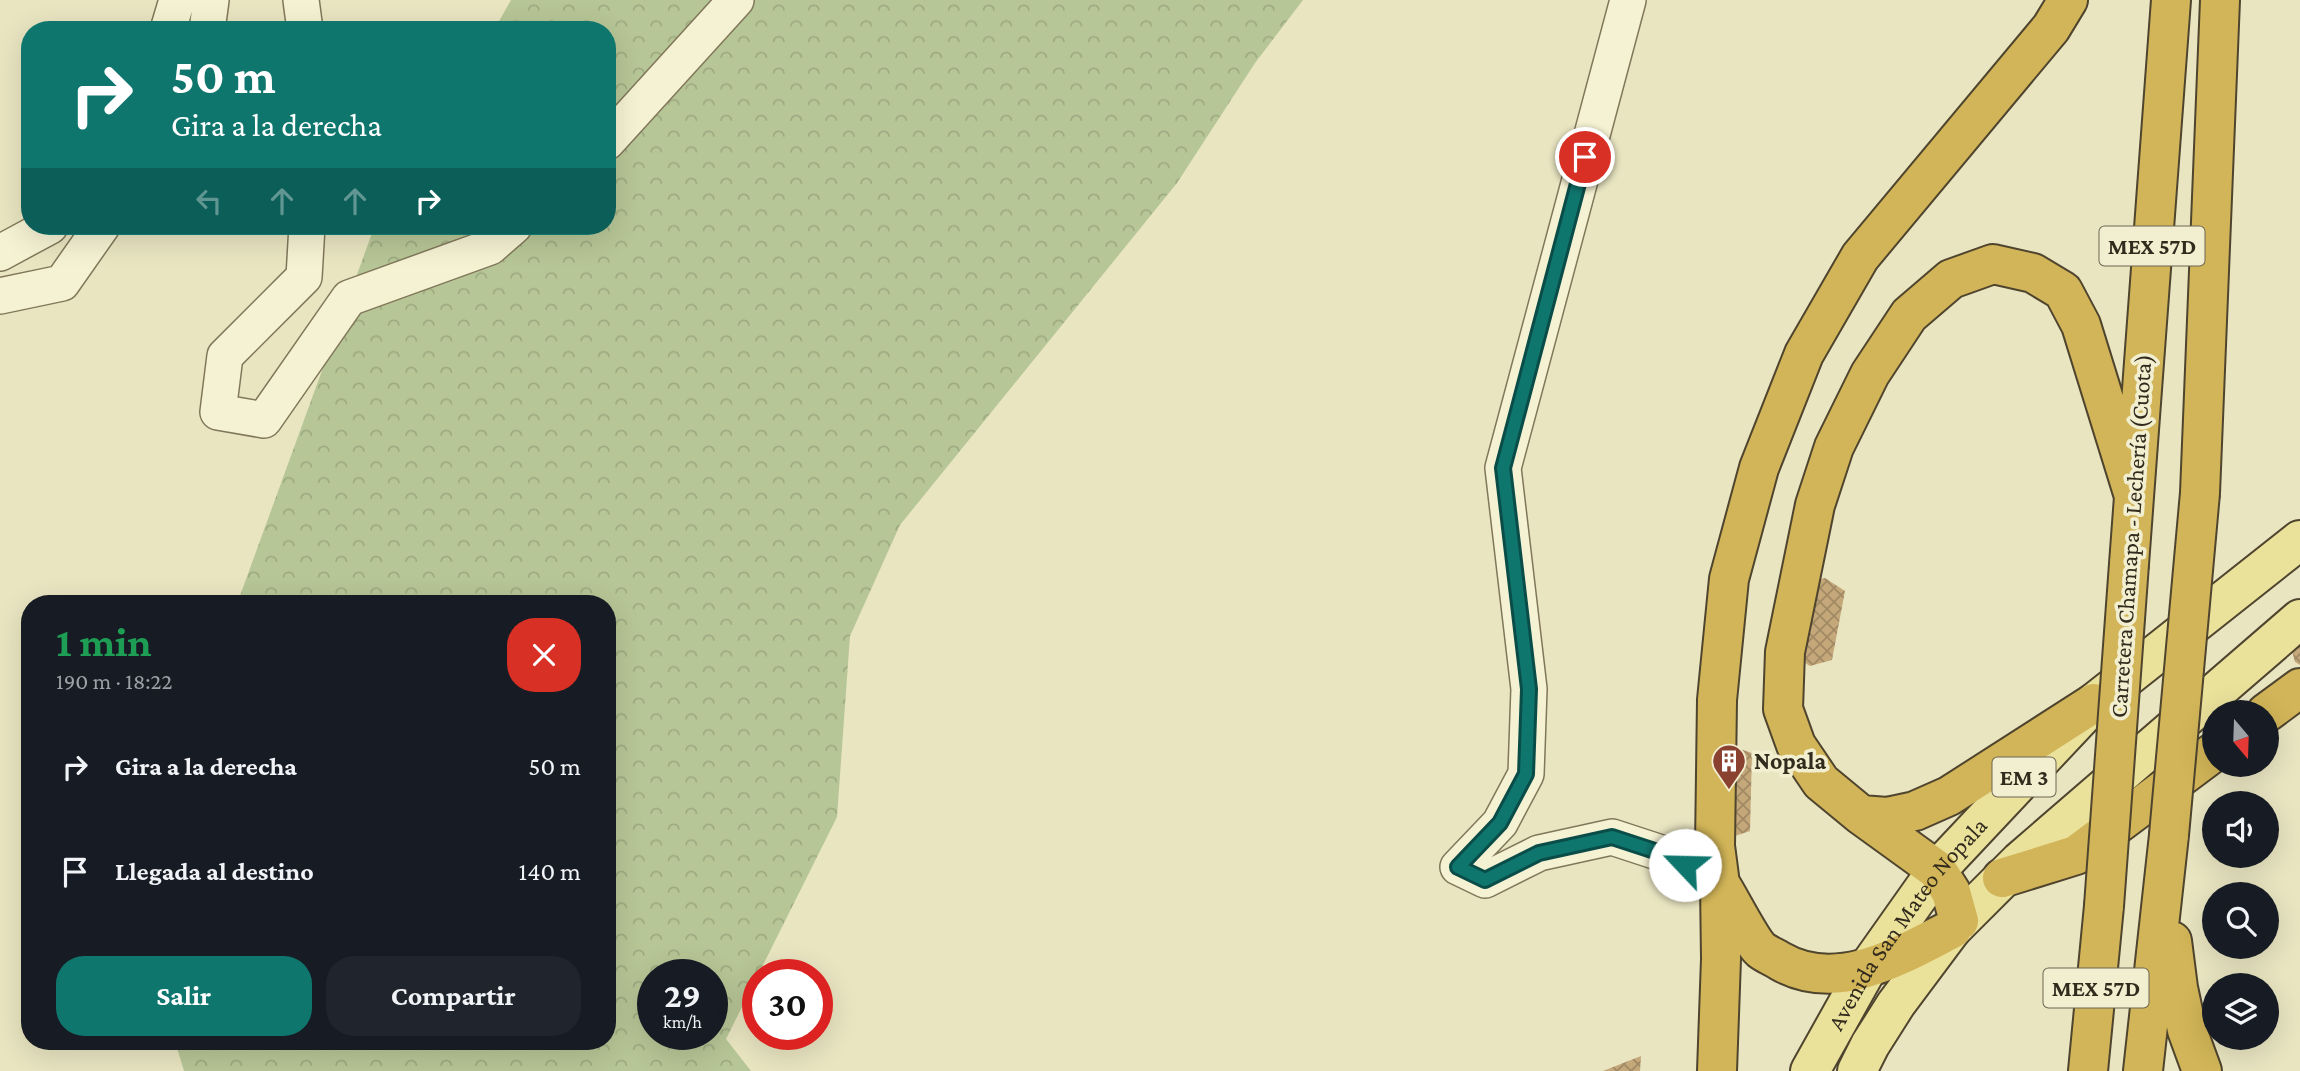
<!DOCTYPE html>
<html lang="es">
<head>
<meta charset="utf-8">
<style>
	body { margin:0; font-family:"Crimson Pro",serif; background:#20242c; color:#f1f3f6; height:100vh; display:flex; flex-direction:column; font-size:26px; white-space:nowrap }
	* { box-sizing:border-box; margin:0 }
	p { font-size:23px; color:#9ea1a6 }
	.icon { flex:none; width:38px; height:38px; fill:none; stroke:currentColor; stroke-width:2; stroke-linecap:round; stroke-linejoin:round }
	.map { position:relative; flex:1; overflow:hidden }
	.panel { position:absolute; left:21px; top:595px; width:595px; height:455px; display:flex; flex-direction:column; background:#171b24; border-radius:28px; box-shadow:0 7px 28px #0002 }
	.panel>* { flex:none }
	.banner { position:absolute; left:21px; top:21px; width:595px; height:214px; border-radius:28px; box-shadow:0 7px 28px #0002; background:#0f766e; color:#fff; overflow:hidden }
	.needle { width:46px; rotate:161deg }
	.buttons { position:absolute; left:2202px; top:700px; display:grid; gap:14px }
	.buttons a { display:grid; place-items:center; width:77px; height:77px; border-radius:50%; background:#171b24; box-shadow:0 7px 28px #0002; font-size:35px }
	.speed { position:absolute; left:637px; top:959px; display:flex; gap:14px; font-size:35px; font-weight:700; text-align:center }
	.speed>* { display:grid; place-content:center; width:91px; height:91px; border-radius:50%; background:#171b24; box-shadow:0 7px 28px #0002; line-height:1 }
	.speed small { font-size:18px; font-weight:400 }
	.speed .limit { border:10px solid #d22; background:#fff; color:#111 }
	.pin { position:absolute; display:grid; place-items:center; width:60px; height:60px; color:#fff; margin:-30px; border:4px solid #fff; border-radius:50%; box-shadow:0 2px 7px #0007 }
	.me { position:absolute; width:77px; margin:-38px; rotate:294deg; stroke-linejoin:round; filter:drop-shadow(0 0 5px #0008) }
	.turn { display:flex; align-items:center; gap:24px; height:147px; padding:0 35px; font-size:32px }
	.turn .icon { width:91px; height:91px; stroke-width:2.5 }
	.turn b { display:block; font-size:49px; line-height:60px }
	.lanes { display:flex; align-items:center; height:66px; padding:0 35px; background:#0003; justify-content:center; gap:35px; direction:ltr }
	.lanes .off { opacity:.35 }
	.round { display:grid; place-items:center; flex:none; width:74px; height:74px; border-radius:28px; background:#20242c }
	.headline { display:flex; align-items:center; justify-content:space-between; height:119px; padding:0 35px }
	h1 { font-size:42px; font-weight:700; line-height:52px; color:#1e9e55 }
	.action { display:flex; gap:14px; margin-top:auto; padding:14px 35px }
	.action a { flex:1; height:80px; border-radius:28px; background:#0f766e; color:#fff; font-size:28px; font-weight:700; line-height:80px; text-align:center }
	.action a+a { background:#20242c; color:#f1f3f6 }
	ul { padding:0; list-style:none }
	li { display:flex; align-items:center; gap:21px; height:105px; padding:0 35px }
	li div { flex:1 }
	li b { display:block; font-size:26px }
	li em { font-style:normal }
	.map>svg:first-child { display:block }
	.forest { fill:url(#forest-crowns); fill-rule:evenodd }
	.building { fill:url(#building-cross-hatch) }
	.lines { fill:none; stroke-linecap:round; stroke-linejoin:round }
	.minor-casing { stroke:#81775a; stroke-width:38 }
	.major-casing { stroke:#4f442e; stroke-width:42 }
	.highway-casing { stroke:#4f442e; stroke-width:42 }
	.minor { stroke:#f5f2d3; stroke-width:35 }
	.major { stroke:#eae19b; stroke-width:38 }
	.highway { stroke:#d2b558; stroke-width:38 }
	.highway-bridge-casing { stroke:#4f442e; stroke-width:42; stroke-linecap:butt }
	.highway-bridge { stroke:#d2b558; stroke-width:38 }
	.route-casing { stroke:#0a4d48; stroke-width:18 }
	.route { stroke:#0f766e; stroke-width:12 }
	.labels { text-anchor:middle; stroke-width:7; stroke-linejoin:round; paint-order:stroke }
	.shield { fill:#f2eed0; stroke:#6c6653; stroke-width:2 }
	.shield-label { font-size:23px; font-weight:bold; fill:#322b1d }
	.street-label { font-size:24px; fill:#322b1d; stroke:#f2eed0 }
	.poi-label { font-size:24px; font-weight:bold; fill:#322b1d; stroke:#f2eed0; text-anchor:start }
</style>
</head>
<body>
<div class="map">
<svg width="2300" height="1071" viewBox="0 0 2300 1071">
	<defs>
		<pattern id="forest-crowns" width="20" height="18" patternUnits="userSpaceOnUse" patternTransform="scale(1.75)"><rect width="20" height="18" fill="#b7c696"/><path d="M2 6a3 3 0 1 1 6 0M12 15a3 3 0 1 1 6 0" fill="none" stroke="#9eaa81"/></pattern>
		<pattern id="building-cross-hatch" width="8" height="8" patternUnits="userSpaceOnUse" patternTransform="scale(1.75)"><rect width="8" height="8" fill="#c4a87a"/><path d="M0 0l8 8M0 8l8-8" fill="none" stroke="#a08963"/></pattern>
	</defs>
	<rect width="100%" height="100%" fill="#e9e5c1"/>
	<!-- forest -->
	<path class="forest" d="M511,0H1303L1255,63L1177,183L900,525L850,636L837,817L726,1039L751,1071H184L175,1041H607V604H237L371,236L377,226H607V30H494ZM653,975H712V1034H653Z"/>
	<!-- building -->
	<path class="building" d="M1825,578L1845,591L1832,660L1810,666L1788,652L1802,583Z
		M2300,632V665L2295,662L2289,640Z
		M1731,746L1752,753L1750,831L1726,839Z
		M1641,1056L1640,1071H1603Z"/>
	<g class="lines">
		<!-- minor casing -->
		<g class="minor-casing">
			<path id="minor" d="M301,0L305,30
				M1628,0L1503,468L1529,689L1526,774L1500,823L1458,867L1485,880L1539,853L1612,837L1667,855L1720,884
				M168,30L177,0
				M207,30L211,0
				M607,142L736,0
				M307,226L304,277L225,356L218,412L264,420L349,298L490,247L514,226
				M0,253L50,226
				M0,296L62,283L102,226"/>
		</g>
		<!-- major casing -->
		<g class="major-casing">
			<g id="major">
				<path id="s1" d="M1810,1071L1867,969L1937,870L2094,703L2300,540"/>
				<path d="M1857,1071L1870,1045L1896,1004L1952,929L2020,861L2300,619"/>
			</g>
		</g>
		<!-- highway casing -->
		<g class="highway-casing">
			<path id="highway" d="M2200,493L2220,0
				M2129,564L2171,0
				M2094,703L1949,796L1915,811L1887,817L1861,815L1821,782L1796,745L1783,709L1785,652L1815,505L1834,447L1870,374L1909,315L1951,279L1993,264L2033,273L2063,291L2081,325L2133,493
				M2266,713L2300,688
				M1861,815L1937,870L1951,892L1959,921
				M2002,878L2076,855L2214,752
				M1721,885C1730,899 1751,941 1761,950C1766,954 1774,957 1780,961C1837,994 1900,956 1952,929
				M2172,941L2178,988L2187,1030L2202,1071
				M1717,1071L1721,959L1720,884L1715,846L1717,700L1729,579L1759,468L1804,354L1860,257L2051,28L2068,0
				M2088,1071L2104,906
				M2143,1071L2169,835"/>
		</g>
		<!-- minor -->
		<use href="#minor" class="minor"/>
		<!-- major -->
		<use href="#major" class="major"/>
		<!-- highway -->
		<use href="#highway" class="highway"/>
		<!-- highway-bridge casing -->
		<g class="highway-bridge-casing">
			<path id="highway-bridge" d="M2169,835L2200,493
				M2104,906L2129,564"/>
		</g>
		<!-- highway-bridge -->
		<use href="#highway-bridge" class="highway-bridge"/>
	</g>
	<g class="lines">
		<!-- route casing -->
		<g class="route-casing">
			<path id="route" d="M1585,157L1503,468L1529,689L1526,774L1500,823L1458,867L1485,880L1539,853L1612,837L1667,855L1685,865"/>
		</g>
		<!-- route -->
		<use href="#route" class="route"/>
	</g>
	<!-- icons -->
	<defs>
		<g id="building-pin" transform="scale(1.75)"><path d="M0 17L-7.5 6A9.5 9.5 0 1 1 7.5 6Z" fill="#8b412f" stroke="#f2eed0"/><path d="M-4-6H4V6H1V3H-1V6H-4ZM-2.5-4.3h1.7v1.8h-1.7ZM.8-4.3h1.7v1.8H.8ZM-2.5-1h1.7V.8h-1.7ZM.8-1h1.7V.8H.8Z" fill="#fff"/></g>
	</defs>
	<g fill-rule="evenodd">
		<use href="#building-pin" x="1729" y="761"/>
	</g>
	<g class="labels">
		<!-- shield labels -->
		<g class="shield">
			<rect x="2099.5" y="226.5" width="105" height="39" rx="5"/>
			<rect x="1992.5" y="757.5" width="63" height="39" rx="5"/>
			<rect x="2043.5" y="968.5" width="105" height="39" rx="5"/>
		</g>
		<g class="shield-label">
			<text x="2152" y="254">MEX 57D</text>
			<text x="2024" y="785">EM 3</text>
			<text x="2096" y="996">MEX 57D</text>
		</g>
		<!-- street labels -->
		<g class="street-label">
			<text transform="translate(2131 536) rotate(-86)" y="8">Carretera Chamapa - Lechería (Cuota)</text>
			<text dy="8" stroke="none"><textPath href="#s1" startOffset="177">Avenida San Mateo Nopala</textPath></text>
		</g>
		<!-- poi labels -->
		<g class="poi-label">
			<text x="1754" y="769">Nopala</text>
		</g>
	</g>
</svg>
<div class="buttons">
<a><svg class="needle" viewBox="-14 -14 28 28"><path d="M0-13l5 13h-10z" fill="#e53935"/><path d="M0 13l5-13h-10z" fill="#9ea1a6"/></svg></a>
<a><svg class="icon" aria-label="sound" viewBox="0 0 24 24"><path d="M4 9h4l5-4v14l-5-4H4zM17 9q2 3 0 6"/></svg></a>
<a><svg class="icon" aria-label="search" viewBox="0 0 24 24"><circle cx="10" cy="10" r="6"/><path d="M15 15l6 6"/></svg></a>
<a><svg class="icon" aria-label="layers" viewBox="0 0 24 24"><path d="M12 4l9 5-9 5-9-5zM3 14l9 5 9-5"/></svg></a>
</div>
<div class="speed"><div>29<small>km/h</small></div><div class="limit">30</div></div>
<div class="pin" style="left:1585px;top:157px;background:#d93025"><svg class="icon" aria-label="arrive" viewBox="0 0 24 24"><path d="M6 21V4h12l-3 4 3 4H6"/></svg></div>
<svg class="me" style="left:1685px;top:865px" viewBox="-20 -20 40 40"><circle r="19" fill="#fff"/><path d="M0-13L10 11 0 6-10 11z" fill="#0f766e"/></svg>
<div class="banner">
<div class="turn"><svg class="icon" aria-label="right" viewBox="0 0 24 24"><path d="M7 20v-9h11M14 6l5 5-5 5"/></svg><div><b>50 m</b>Gira a la derecha</div></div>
<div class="lanes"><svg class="icon off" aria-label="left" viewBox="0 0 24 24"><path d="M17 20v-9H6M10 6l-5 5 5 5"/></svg><svg class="icon off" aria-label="ahead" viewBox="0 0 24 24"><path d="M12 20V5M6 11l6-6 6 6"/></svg><svg class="icon off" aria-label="ahead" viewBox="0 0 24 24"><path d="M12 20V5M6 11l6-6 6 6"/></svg><svg class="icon" aria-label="right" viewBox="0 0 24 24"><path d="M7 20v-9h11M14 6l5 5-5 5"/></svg></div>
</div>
<section class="panel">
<div class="headline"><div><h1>1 min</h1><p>190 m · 18:22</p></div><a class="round" style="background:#d93025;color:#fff"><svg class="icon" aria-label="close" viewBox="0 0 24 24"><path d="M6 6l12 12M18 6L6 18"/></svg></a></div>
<ul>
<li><svg class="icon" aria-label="right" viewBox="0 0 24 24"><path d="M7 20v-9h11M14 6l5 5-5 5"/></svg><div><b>Gira a la derecha</b></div><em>50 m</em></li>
<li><svg class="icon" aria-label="arrive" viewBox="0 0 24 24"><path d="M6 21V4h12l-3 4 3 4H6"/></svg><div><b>Llegada al destino</b></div><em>140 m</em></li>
</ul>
<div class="action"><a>Salir</a><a>Compartir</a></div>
</section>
</div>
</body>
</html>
